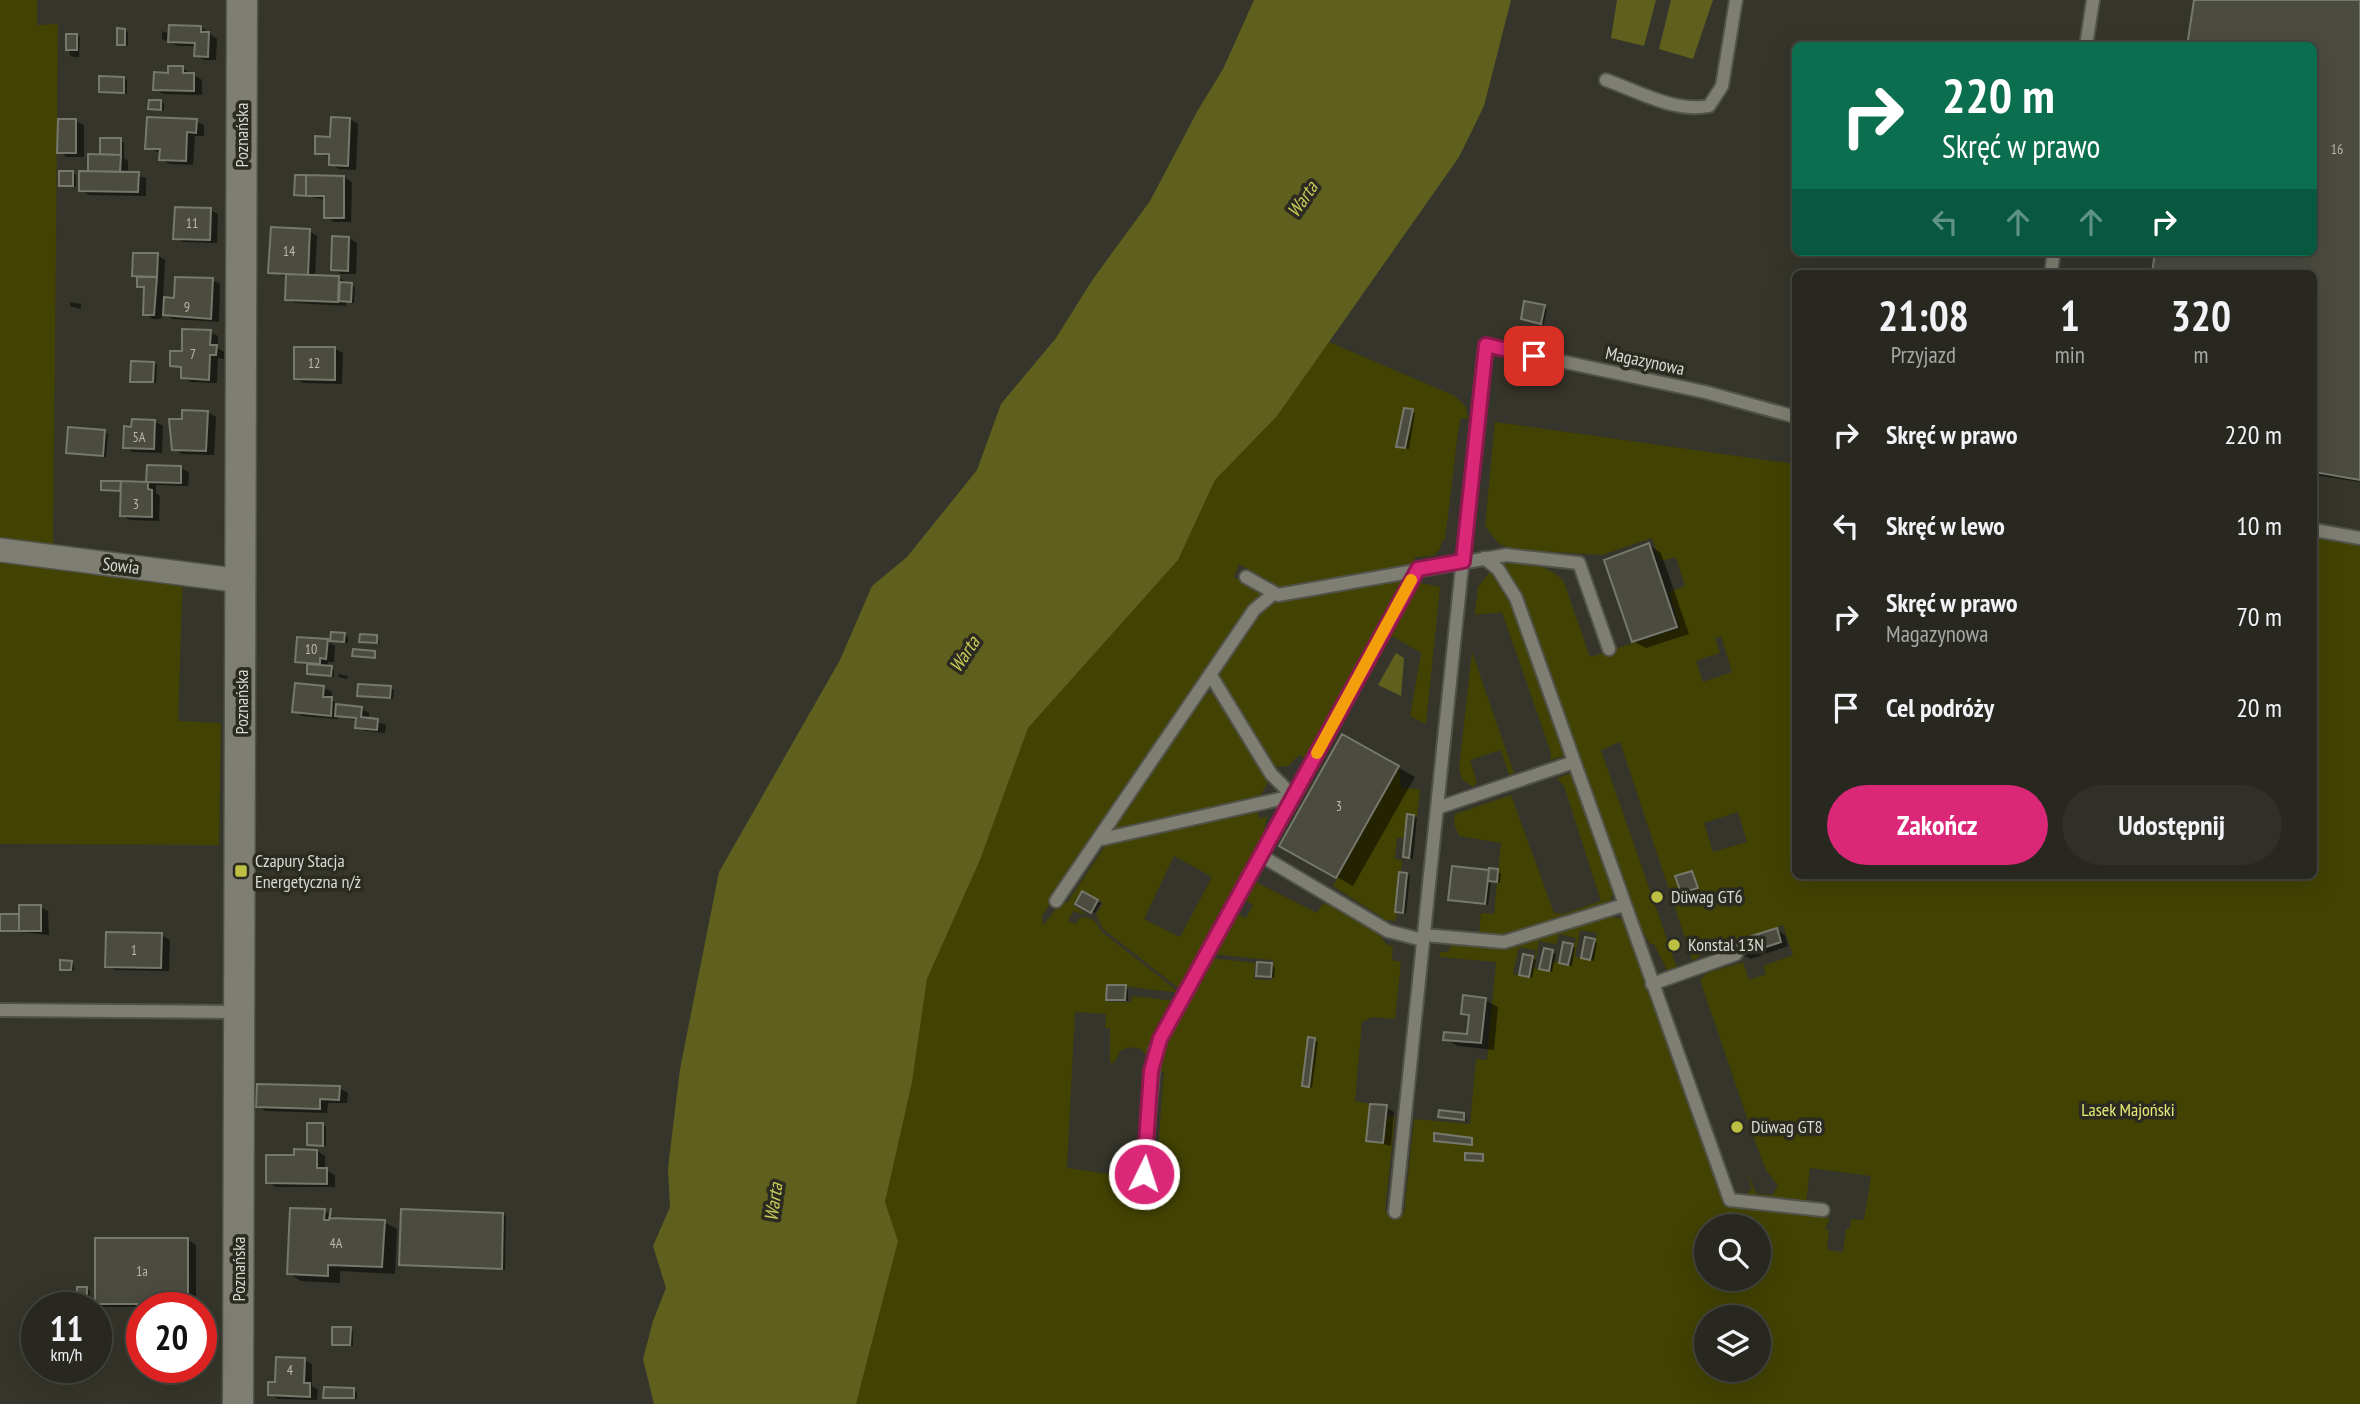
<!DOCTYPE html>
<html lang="pl">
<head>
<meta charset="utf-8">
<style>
	body { margin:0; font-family:"PT Sans Narrow",sans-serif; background:#303029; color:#f1f3f6; height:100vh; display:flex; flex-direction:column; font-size:26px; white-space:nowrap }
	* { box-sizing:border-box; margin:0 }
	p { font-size:23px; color:#a5a6a5 }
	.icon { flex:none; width:38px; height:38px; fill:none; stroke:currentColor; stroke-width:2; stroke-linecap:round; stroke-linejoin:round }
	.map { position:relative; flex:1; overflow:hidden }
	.drawer { position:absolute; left:1792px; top:270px; width:525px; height:609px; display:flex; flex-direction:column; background:#282820; border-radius:10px; box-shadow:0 7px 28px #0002,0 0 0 2px #44443e }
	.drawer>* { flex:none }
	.top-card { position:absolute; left:1792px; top:42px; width:525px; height:214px; border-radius:10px; box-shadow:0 7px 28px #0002,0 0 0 2px #44443e; background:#0b6e4f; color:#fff; overflow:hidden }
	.fabs { position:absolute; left:1694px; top:1214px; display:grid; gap:14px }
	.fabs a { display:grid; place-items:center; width:77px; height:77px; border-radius:50%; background:#282820; box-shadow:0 7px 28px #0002,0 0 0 2px #44443e; font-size:35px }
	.speed { position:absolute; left:21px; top:1292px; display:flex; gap:14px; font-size:35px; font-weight:700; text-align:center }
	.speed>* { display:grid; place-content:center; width:91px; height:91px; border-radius:50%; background:#282820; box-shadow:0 7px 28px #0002,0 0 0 2px #44443e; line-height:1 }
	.speed small { font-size:18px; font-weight:400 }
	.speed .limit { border:10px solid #d22; background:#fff; color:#111 }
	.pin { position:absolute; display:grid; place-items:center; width:60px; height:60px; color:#fff; margin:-30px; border-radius:14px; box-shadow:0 4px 10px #0006 }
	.me { position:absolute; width:77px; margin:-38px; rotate:4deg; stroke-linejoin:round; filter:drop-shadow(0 0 5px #0008) }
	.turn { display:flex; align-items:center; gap:24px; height:147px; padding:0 35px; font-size:32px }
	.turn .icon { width:91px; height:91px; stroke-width:2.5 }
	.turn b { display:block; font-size:49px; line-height:60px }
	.lanes { display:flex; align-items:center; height:66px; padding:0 35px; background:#0003; justify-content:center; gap:35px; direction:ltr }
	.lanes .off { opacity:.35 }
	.eta { display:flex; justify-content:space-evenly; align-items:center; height:119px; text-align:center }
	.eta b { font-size:42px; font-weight:600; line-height:49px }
	.action { display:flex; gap:14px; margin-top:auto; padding:14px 35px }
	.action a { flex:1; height:80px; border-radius:42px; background:#db2777; color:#fff; font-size:28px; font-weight:600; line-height:80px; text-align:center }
	.action a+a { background:#303029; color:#f1f3f6 }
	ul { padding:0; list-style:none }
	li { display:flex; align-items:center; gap:21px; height:91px; padding:0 35px }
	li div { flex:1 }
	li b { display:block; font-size:26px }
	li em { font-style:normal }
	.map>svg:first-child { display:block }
	.green { fill:#424203; fill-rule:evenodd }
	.water { fill:#5f601d }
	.shadow { fill:#0007 }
	.building { fill:#4b4b40; stroke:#77786c; stroke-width:2 }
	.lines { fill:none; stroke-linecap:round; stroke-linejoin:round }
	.service-casing { stroke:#515249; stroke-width:16 }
	.minor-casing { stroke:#515249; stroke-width:26 }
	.tertiary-casing { stroke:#515249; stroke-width:33 }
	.service { stroke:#7e7e72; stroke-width:12 }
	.minor { stroke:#7e7e72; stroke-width:23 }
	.tertiary { stroke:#7e7e72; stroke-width:30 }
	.route-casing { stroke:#8e194d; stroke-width:18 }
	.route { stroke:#db2777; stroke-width:12 }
	.slow { stroke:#f59e0b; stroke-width:12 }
	.poi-dot { fill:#bdbf43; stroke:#2b2b21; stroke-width:2.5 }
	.labels { text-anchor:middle; stroke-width:7; stroke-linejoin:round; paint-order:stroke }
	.number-label { font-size:14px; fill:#b6b6ae }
	.street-label { font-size:18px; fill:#d9dad3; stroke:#2b2b21 }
	.poi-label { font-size:18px; fill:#d9dad3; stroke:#2b2b21; text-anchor:start }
	.park-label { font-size:18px; fill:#e7ea76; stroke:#2b2b21 }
	.water-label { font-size:19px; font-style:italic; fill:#cbcd58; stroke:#2b2b21 }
</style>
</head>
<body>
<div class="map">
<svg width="2360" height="1404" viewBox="0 0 2360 1404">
	<rect width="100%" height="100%" fill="#35352b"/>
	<!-- green -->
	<path class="green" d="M0,0H37V25L58,24L53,555L183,571L178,721L221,723L219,845L0,844Z
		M1329,342L1455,396L1466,407L1468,419L1461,418L1458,432L1445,540L1442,541L1440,549L1433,556L1415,557L1413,566L1285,590L1239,564L1234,577L1260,594L1125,787L1042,916L1043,926L1062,901L1067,903L1107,843L1257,810L1259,818L1267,817L1262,841L1181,990L1103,929L1096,914L1103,903L1082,891L1073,905L1087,915L1073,911L1068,921L1076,924L1080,917C1093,917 1096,922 1102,932L1180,993L1107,984V1002H1131L1132,996L1175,1001L1148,1058L1141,1049L1130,1047L1120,1051L1114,1063H1110V1028H1105L1106,1014L1075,1012L1067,1168L1129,1177L1130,1173L1156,1176L1164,1072L1156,1071L1158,1057L1209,958L1255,963L1254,979L1272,980L1273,960L1211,954L1234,912L1246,918L1253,905L1242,899L1252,880L1317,913L1322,904L1331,905L1379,935L1387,945L1393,946L1392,960L1401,962L1395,1019L1372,1017L1362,1022L1355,1101L1370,1104L1367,1141L1383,1143L1385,1116L1395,1117L1385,1211L1404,1213L1414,1119L1470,1124L1476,1059L1487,1060L1496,962L1440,957V952H1448L1453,942L1514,944L1606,916L1624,919L1724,1204L1830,1218L1825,1229L1829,1230L1827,1250L1843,1252L1846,1229H1850L1851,1219L1864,1220L1871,1176L1810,1168L1806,1203L1749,1195L1747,1192L1752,1190L1747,1170L1756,1194L1772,1195L1778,1186L1766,1170L1757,1147L1700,980L1707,973L1743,962L1749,980L1766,974L1763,966L1793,955L1783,925L1734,941L1735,944L1700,955L1693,962L1620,742L1601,750L1677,968L1667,970L1654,944H1650L1637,922L1517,589L1502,564C1524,560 1550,565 1564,582L1590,657L1680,628L1669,592L1685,586L1676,557L1660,561L1652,538L1602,555L1510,549L1498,543L1485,526L1495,422L1795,464L1796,875H2314V536L2360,546V1404H856L898,1241L885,1202L912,1082L927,979L980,860L1028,728L1178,560L1215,480L1277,416ZM1404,408L1413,410L1405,448L1397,446ZM1721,636L1732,672L1703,682L1696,661L1720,653L1715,638ZM1738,812L1747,842L1713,852L1704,823ZM1174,856L1212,877L1180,937L1144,919ZM1580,930L1597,933L1592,960L1575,957ZM1559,934L1576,938L1570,965L1553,961L1551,971L1534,968L1539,941L1556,944ZM1519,947L1536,950L1531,977L1513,974ZM1706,1227H1759V1279H1706ZM1706,1318H1759V1370H1706Z
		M1493,568L1513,603L1566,755L1550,760L1551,753L1502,612L1475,615L1478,587Z
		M1408,575L1306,759L1299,755L1288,766L1275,767L1218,678L1217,670L1254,617L1277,601Z
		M1421,583L1440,587L1426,724L1410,716L1421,653L1392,636L1363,688L1359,686L1410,596Z
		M1472,652L1514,773L1509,775L1501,750L1470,760L1477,783L1473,787L1462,779L1459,768Z
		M1206,693L1214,694L1221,702L1268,782L1260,797L1105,832L1201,694Z
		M1399,766L1401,788L1420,789L1417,817L1408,816L1406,838H1397L1395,859L1402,860L1396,921L1386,920L1333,886Z
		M1573,773L1615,895L1611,896L1612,900L1505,936L1479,935L1481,913L1494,914L1501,843L1459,836L1454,824L1455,814L1511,795L1554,913L1563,914L1601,901L1564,786L1557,778Z"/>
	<!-- water -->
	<path class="water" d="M1254,0H1511L1484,106L1459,157L1277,416L1215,480L1178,560L1028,728L980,860L927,979L912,1082L885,1202L898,1241L856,1404H654L643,1359L653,1321L666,1288L653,1246L670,1207L668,1168L680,1069L719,872L840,660L872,586L907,557L977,470L1001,404L1056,338L1093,279L1150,201L1198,110L1223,69Z
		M1617,0H1656L1644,46L1611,38Z
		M1671,0H1713L1693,59L1659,49Z
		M1396,653L1404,658L1401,696L1378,685Z"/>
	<!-- shadow -->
	<path class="shadow" d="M2195,0H2360V482L2314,475V273H2154L2157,252H2314V46Z
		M201,27L217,39L216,60H204L196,55V46H178L162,39V31L170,34Z
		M125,30L128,32V46L119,44Z
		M76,35L80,37L79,57H73L70,55L68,36Z
		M182,68L202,80V95L163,94L155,89L170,75Z
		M124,78L127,80V94L100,91Z
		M161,102L164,104V111L150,108Z
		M350,119L358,124L356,170L339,169L331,164V157L316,153Z
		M76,121L84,125V157H67L59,152Z
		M196,121L204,125V136H195L193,165L169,164L161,159V153L147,148Z
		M102,140L124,142V158L128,161V174L146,178V196L89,195L81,190L90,173V156H102Z
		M72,173L76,175V187L61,185Z
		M344,177L352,182L351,222H334L326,217V200L296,194Z
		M210,210L218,214L217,243L183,242L175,238Z
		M309,231L317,236L315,277L339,278L355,287L354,303L346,302V306L295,303L287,299L288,277L270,272Z
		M349,238L357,243L356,274H341L333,269Z
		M157,255L165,260L163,299L176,300L212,280L220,284L219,322L173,319L162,313L161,319H153L145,314V289L139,286V279L134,275Z
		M70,302L81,304V309L70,306Z
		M1544,307L1547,309L1544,324L1522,318Z
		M210,332L218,336V348L224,352V359L218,358L217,383L191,382L182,377L183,370L172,365Z
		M335,349L343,353L342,384L303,383L295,378Z
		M153,363L157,365L156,383L132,381Z
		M1412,411L1415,413L1409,449L1402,448L1398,446Z
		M207,412L216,417L214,455L182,454L174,449L183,421Z
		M155,422L163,426L162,453L133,452L125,447L133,428Z
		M105,432L108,434L106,457L68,452Z
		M149,467L180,468L189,472L188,486L156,485V493L160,496L159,521L130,520L121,515L122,492L106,491L103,489V482L148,483Z
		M1649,545L1661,553L1689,634L1646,648L1633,641Z
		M332,634L345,635L348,637V643L332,642Z
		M377,637L380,644L361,641Z
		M327,641L335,646L334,662H328V668L334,670V677L312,675L308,673L309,666L297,661Z
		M339,674L348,676L347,679L338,677Z
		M296,685L324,688L332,692L331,699L339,706L361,708L369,713V719L386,725L385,733L365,731L357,727L358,721L339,716L338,719L302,716L294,711Z
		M390,688L394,690L393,699L359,695Z
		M1343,737L1415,777L1353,886L1282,846Z
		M1414,816L1417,818L1413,859L1405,856Z
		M1453,868L1501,873L1500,883L1491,882L1488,905L1450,899Z
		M1692,873L1700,890L1686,894L1682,892Z
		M1406,874L1410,876L1406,914L1397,911Z
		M1083,893L1101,903L1095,913L1077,903Z
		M40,907L48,911L49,935L1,930Z
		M1776,930L1785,935L1788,946L1751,959L1742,954Z
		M161,935L170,940L169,971L115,970L107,966Z
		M1594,941L1597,943L1594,961L1586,959L1583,957Z
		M1572,946L1575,948L1572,966L1564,964Z
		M1545,950L1556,954L1552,972L1541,968Z
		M1532,958L1536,960L1532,978L1525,976L1521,974Z
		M71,962L74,964V971L61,969Z
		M1271,965L1275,967L1274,978L1258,975Z
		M1125,987L1128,989V1001L1108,999Z
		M1485,1000L1498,1007L1494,1050L1458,1046L1445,1039L1469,1036L1470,1017L1463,1013Z
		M1314,1040L1318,1042L1312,1088L1304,1085Z
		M339,1088L348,1093L347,1103H328L327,1113L266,1111L258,1106Z
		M1386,1107L1394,1112L1391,1146L1368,1140Z
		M1464,1114L1467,1121L1440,1116Z
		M322,1125L326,1127V1146L309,1144Z
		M317,1151L325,1156V1170L335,1175V1187H276L268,1182L296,1157Z
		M324,1211L337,1219L384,1222L397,1229L395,1274L340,1271V1283L301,1281L288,1273Z
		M503,1214L506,1216L505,1270L401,1264Z
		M97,1240H188L196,1245V1307H104L96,1303Z
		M86,1289L90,1290V1304L79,1302Z
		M350,1329L353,1331V1346L333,1344Z
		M304,1360L312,1364V1386L318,1390L317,1400L278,1399L270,1394Z
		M353,1390L357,1392V1399L325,1397Z"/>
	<!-- building -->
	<path class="building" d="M2194,0H2360V480L2314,472V273H2152L2155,252H2314V46H2187Z
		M169,25L201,26V32H209L208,57L194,56L195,43L168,42Z
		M117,28L125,29V45H117Z
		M66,34H77V50H66Z
		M168,66H183V73H194V91L153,90L154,72L168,73Z
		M99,76L124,77V93L99,92Z
		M149,100H161V110L148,109Z
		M147,117L197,119L196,133L187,132L186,161L159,160L160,149H145Z
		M331,117L350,118L348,166L329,165V154H315V136L330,137Z
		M58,119H76V153H57Z
		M100,138H121V155L100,154Z
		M88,154L121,155L120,172L88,171Z
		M59,171H73V186H59Z
		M79,171L139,172L138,192L79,191Z
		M295,175H306V196L294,195Z
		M306,175L344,176V218H324V196H306Z
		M175,207L211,208L210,240L173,239Z
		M271,227L310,229L308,275L268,273Z
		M332,236L349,237L348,271L331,270Z
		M133,253H158L157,277L132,276Z
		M286,274L339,276L338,302L285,300Z
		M137,277H157L154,315H143L144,287H137Z
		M175,277L213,278L211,319L163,315L164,297L174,298Z
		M340,282L352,283L351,302L339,301Z
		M1524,301L1545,305L1541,324L1521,319Z
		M182,329L211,330L210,345H217L216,355H210L209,380L181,378V367L170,366V351H182Z
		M294,347H335V380L294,379Z
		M131,361L154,362L153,382H130Z
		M1404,408L1413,409L1405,448L1396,447Z
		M182,410L208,411L206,451L172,450L169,419H182Z
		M132,419L155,420L154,449L123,448L124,426L131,427Z
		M68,427L105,430L103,456L66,453Z
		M147,465L181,466V483L146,482Z
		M101,481H121L120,491L101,490Z
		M121,481L148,482V489L152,490V517L120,516Z
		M1649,543L1677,627L1632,642L1604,560Z
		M331,632L345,633L344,642L330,641Z
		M360,634L377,635V643L359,642Z
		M297,637L328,639L326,659L320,658V664L295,662Z
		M353,649L375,651V658L352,656Z
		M307,664L332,666L331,676L307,674Z
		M295,683L324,686L323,697H332L331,716L292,712Z
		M358,684L391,686L390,698L357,696Z
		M336,704L362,707L361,717L378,719L377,730L355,728L356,718L335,716Z
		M1342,734L1399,766L1336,878L1279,846Z
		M1407,814L1414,815L1409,858L1403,857Z
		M1452,866L1489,870L1485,904L1448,900Z
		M1489,868L1498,869L1497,882L1488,881Z
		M1692,871L1698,888L1681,893L1675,876Z
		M1399,872L1407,873L1403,913L1395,912Z
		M1082,891L1098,900L1091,913L1075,904Z
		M19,905H41V931H19Z
		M0,914H19V931H0Z
		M1777,928L1781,942L1741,955L1736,941Z
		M106,932L162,933L161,968L105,967Z
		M1585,937L1595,939L1590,960L1581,958Z
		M1563,942L1573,944L1568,965L1559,963Z
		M1544,948L1553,950L1549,971L1539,969Z
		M1523,954L1533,956L1529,977L1519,975Z
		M60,960L72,961L71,970H60Z
		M1257,962L1272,963L1271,977L1256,976Z
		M1107,985H1126L1125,1000H1106Z
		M1463,995L1486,998L1481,1043L1443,1040L1444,1032L1467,1034L1469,1015L1461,1014Z
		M1308,1037L1315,1038L1309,1087L1302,1086Z
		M257,1084L340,1086L339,1100L320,1099V1109L256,1107Z
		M1370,1104L1387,1105L1383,1143L1366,1141Z
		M1439,1110L1464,1113V1120L1438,1117Z
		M307,1123H323V1146L307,1145Z
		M1434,1133L1472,1138V1145L1434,1141Z
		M294,1149L317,1150V1168H327V1184L266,1183V1155H294Z
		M1465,1153L1483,1154V1161L1465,1160Z
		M290,1208L325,1209L324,1220H329L331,1208L330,1218L385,1220L382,1267L328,1265V1276L287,1274Z
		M401,1209L503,1213L502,1269L399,1265Z
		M95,1238H188V1304H95Z
		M77,1287H87V1303H77Z
		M332,1327H351L350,1345H332Z
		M276,1357L305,1358L304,1383H310V1397L268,1395V1382H275Z
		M324,1387L354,1388V1398H323Z"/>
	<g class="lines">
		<!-- service casing -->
		<g class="service-casing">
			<path id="service" d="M2086,46L2093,0
				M1606,80C1637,91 1676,113 1709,106L1722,86L1736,0
				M2051,273L2054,252
				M2314,530L2360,538
				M1484,558L1498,569L1516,598L1730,1200L1823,1210
				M1246,577L1278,595L1506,555L1579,563L1609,649
				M1210,674L1271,774L1293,796
				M1437,808L1574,762
				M1098,840L1293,796
				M1260,855L1388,931L1423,940
				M1056,901L1254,610L1273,594
				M1424,935L1504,942L1624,905
				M1652,984L1736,954
				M0,1010L240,1012
				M1144,1174L1155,1050L1418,569
				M1395,1212L1485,345L1705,392L1796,417"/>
		</g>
		<!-- minor casing -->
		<g class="minor-casing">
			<path id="minor" d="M0,550L242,581"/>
		</g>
		<!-- tertiary casing -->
		<g class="tertiary-casing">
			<path id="tertiary" d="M238,1404L242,0"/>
		</g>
		<!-- service -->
		<use href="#service" class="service"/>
		<!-- minor -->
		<use href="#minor" class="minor"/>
		<!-- tertiary -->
		<use href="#tertiary" class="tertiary"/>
	</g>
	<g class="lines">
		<!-- route casing -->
		<g class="route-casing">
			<path id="route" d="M1144,1174L1151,1071L1160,1039L1418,569L1463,561L1486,345L1534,356"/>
		</g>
		<!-- route -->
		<use href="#route" class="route"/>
		<!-- slow -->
		<path class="slow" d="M1317,753L1411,580"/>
	</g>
	<!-- markers -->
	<g class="poi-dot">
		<rect x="234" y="864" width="14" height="14" rx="3.5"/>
		<circle cx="1657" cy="897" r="7"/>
		<circle cx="1674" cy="945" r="7"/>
		<circle cx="1737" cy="1127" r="7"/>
	</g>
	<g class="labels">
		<!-- number labels -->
		<g class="number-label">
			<text x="2337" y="154">16</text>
			<text x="192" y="228">11</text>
			<text x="289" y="256">14</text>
			<text x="187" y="312">9</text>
			<text x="193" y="359">7</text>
			<text x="314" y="368">12</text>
			<text x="139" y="442">5A</text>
			<text x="136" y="509">3</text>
			<text x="311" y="654">10</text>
			<text x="1339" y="811">3</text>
			<text x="134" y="955">1</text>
			<text x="336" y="1248">4A</text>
			<text x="142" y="1276">1a</text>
			<text x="290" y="1375">4</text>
		</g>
		<!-- street labels -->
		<g class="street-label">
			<text transform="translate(242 135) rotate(-90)" y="6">Poznańska</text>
			<text transform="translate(1645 361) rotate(12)" y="6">Magazynowa</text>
			<text transform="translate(121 566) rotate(7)" y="6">Sowia</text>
			<text transform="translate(242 702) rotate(-90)" y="6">Poznańska</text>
			<text transform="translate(239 1269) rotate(-90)" y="6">Poznańska</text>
		</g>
		<!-- poi labels -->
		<g class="poi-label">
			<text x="255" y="867">Czapury Stacja<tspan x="255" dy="21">Energetyczna n/ż</tspan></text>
			<text x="1671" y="903">Düwag GT6</text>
			<text x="1688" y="951">Konstal 13N</text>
			<text x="1751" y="1133">Düwag GT8</text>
		</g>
		<!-- park labels -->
		<g class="park-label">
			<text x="2128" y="1116">Lasek Majoński</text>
		</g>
		<!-- water labels -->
		<g class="water-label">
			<text transform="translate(1302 199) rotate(-56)" y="7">Warta</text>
			<text transform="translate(964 654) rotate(-57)" y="7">Warta</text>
			<text transform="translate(773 1202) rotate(-82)" y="7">Warta</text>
		</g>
	</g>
</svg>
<div class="fabs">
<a><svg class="icon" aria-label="search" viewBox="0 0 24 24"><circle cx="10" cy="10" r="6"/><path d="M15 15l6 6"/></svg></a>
<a><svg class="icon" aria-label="layers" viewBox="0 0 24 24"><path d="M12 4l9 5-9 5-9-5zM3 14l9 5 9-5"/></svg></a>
</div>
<div class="speed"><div>11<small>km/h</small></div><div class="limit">20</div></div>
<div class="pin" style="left:1534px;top:356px;background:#d93025"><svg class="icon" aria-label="arrive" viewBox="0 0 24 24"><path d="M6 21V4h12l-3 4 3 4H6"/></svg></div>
<svg class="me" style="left:1144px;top:1174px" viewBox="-20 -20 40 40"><circle r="17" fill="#db2777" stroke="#fff" stroke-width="3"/><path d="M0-11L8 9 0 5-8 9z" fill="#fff"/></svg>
<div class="top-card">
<div class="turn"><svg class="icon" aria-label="right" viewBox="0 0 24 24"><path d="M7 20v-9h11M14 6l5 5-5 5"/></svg><div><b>220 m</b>Skręć w prawo</div></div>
<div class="lanes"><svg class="icon off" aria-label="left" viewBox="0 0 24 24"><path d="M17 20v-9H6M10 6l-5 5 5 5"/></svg><svg class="icon off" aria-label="ahead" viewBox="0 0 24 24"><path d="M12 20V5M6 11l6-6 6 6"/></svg><svg class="icon off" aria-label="ahead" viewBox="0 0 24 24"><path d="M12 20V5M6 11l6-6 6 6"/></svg><svg class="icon" aria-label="right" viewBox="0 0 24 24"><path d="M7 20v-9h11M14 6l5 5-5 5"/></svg></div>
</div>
<section class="drawer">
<div class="eta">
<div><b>21:08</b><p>Przyjazd</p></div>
<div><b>1</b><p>min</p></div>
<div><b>320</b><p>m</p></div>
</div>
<ul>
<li><svg class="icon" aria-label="right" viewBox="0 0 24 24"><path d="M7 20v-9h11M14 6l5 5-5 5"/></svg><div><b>Skręć w prawo</b></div><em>220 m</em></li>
<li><svg class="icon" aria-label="left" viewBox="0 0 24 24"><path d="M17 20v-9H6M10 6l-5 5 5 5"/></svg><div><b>Skręć w lewo</b></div><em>10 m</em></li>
<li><svg class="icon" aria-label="right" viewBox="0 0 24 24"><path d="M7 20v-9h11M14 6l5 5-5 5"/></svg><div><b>Skręć w prawo</b><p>Magazynowa</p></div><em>70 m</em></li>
<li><svg class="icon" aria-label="arrive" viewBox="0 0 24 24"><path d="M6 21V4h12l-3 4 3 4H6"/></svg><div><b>Cel podróży</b></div><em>20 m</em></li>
</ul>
<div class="action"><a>Zakończ</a><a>Udostępnij</a></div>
</section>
</div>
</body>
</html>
